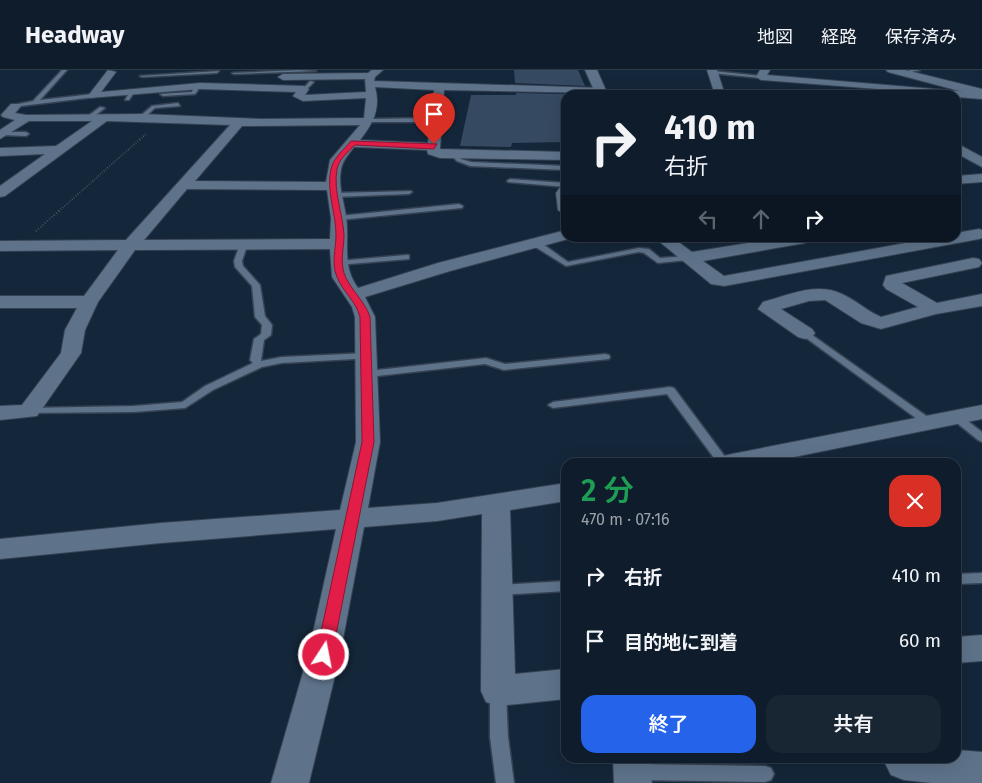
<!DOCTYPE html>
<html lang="ja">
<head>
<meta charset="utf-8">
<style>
	body { margin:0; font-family:"Fira Sans","Noto Sans JP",sans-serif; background:#182533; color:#f1f3f6; height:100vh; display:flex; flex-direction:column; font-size:19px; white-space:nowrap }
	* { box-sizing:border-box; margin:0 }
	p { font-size:16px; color:#9ba1a9 }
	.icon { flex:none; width:28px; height:28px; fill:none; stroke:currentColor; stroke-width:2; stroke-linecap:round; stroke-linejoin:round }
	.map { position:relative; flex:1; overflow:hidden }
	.panel { position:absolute; left:561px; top:388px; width:400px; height:305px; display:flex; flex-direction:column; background:#0f1c2b; border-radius:15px; box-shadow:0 5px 20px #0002,0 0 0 1px #2f3a47 }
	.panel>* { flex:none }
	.banner { position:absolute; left:561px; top:20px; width:400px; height:152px; border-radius:15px; box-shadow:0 5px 20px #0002,0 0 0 1px #2f3a47; background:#0f1c2b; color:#f1f3f6; overflow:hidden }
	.pin { position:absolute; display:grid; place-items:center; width:42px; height:42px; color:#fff; margin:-51px -21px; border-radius:50% 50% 50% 0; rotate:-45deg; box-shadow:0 0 5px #0007 }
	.pin .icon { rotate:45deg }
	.me { position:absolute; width:55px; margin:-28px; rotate:11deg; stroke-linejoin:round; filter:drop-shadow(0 0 4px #0008) }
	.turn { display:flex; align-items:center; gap:18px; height:105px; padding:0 20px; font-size:22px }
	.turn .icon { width:65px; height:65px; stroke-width:2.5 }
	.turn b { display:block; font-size:35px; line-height:42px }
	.lanes { display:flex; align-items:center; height:48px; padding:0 20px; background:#0003; justify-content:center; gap:25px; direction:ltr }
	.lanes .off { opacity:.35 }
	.round { display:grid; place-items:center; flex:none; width:52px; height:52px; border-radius:15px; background:#182533 }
	.overview { display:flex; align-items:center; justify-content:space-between; height:85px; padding:0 20px }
	h1 { font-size:30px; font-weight:600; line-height:38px; color:#1e9e55 }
	.primary-button { display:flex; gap:10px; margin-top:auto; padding:10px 20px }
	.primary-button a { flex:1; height:58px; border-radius:15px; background:#2563eb; color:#fff; font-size:20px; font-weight:600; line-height:58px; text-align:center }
	.primary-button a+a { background:#182533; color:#f1f3f6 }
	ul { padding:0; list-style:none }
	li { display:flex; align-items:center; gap:15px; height:65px; padding:0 20px }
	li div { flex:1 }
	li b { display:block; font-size:19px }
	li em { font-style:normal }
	header { display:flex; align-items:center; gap:30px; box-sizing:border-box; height:70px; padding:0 25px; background:#0f1c2b; border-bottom:1px solid #2f3a47 }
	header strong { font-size:24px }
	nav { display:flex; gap:28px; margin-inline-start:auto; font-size:18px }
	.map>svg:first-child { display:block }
	.building { fill:#354960 }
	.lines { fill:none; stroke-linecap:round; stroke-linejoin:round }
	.service-casing { stroke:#354253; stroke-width:3 }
	.minor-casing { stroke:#354253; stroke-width:2 }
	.tertiary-casing { stroke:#354253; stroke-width:2 }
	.path-far1 { stroke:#607081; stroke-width:2; stroke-dasharray:0.5 2; stroke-linecap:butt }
	.path { stroke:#607081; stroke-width:2.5; stroke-dasharray:0.5 2.5; stroke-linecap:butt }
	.service { fill:#5e738a; fill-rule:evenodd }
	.minor { fill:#5e738a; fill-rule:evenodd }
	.tertiary { fill:#5e738a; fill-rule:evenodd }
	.route { fill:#e11d48; stroke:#92132f }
</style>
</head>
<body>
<header>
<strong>Headway</strong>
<nav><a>地図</a><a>経路</a><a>保存済み</a></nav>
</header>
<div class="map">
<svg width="982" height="713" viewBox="0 0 982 713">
	<rect width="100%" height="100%" fill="#142639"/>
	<!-- building -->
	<path class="building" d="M514,0H578L585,16L515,13Z
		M516,23L566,24V72L512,73L511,77L460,76L471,25H516Z"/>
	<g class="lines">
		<!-- service casing -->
		<g class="service-casing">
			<path id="service" d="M62,0H67L40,30L93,24L95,27L13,37V35L33,31Z
				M299,0L316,1L234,4L232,3Z
				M911,0H920L902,4L900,3Z
				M219,1L217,3L142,7L140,6Z
				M713,1L761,6L763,7L761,8L711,3Z
				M310,11L314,12L306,20H302Z
				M194,15L198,16V20L195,24L163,26L160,24L192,22Z
				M131,20L135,21L129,30H125Z
				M178,33L180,36L155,38L144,48L139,47L152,36Z
				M100,37L105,38L92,48H88V46Z
				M369,49L437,48L440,50L437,52H367Z
				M4,62H26L29,64L26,66L2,65Z
				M451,83H455L461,89L471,92L566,96V100L470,96L457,91L451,85Z
				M510,109L566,113V117L508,112L507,111Z
				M411,121L412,122L409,124L335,127L332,125L335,123Z
				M459,134L463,136L462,138L339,150L335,148L339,146Z
				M534,172H540L568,192L639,178L649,179L660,188L688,186L692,188L688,190L658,193L644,183L639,182L566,196L534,176Z
				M240,174L247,176L242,191L243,196L260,215L265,246L272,255L271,265L264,270L261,291L282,287L368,283L372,284L373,286L372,288L282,293L262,297L213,320L185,338L134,342L25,343L24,341L29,338L134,336L182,332L205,316L253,293L250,290L254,269L261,264L262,255L255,247L252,216L235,197L234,191Z
				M406,185H409V189L338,195L334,193L338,191Z
				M805,260L932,350L934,352L932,354H924L802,265V261Z
				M605,284L609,285L610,287L609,289L504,300L485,294L368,307L363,304L368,301L486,288L505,294Z
				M670,317L674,318L729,392H717L667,324L553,338L548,335L553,332Z
				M956,344L960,345L982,362V372L978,370L952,349L950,347L952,345Z
				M982,503V513L956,514V504Z
				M566,511V521L499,525L494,524L492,520L494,516L499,515Z
				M498,615L504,617L506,622L508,667L514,713H496L490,667V622L492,617Z
				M637,694L765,696L771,698L774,704L771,710L765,712L637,710L631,708L628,702L631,696Z"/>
		</g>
		<!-- minor casing -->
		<g class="minor-casing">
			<path id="minor" d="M108,0L116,2L101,22L200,13L304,16L309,19L305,25L366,22L365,9L283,10L278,7L283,4L368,3L372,0H383L375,7L374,11L604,18V22L600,23L444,20L440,79L566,82V90L440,88L428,84L427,80L354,77C349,84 342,91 341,100C338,116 344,131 346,146C350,172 341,195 358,218L438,193L566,160V168H572L450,201L365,227L375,247L380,372L368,438L437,433L566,413V431L510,440L515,604L566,599V629L498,636L486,632L481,621L482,444L437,451L364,457L340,585L309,713H271L308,585L336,459L161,473L0,489V469L161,453L340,440L356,372L355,247L352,237L332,207L330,179L135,180L98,232L85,260L81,283L37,346L0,350V336L22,335L61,283L65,260L77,238H0V226H84L118,180L0,181V171L126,170L230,55L107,51L5,126L0,127V116L45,84L0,86V78L56,76L92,51H29L0,69V60L15,50L3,47L1,45L11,34H19L21,36L15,43L26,45L142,44L261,49L364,48L366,28L303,31L293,26L296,22L200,19L89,28L88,26ZM375,17L434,20L428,73L360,70C373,53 381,39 375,17ZM360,55L330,90L326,112L195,111L242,56ZM187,119L327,120L331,148L330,169L144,170Z
				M707,0H717L725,25H715Z
				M760,0H770L767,5L982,23V29L956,27V25L761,10L756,7Z
				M956,73L982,87V97L956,83Z
				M982,104V112L956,114V106Z
				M566,115V145L558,140L556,123L561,116Z
				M979,159L982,160V168L979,169L724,216L711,214L655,168H673L692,182L779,168H813L805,173L703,191L724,206L933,168H956V163Z
				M973,188L979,189L982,193L979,197L902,213L937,233L982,224V236L936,244L881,259L861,253L825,230L809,231L781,239L812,259L815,263L812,267L805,269L798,267L758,239L763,232C789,225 818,211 844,225C857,231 867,241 881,247L918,237L886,219L883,215L886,206Z
				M982,335V349L769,392H719L723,386L732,384Z
				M982,565V591L956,593V567Z
				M956,680L982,682V713H932L904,710L891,705L885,693L888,688H956Z
				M613,688H649L652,713H614Z"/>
		</g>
		<!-- tertiary casing -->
		<g class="tertiary-casing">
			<path id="tertiary" d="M585,0H597L608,25H596Z
				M886,0H905L982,19V27L888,2Z"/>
		</g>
		<!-- path-far1 -->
		<path class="path-far1" d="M59,141L147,63"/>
		<!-- path -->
		<path class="path" d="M36,161L60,140"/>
		<!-- service -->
		<use href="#service" class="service"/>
		<!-- minor -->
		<use href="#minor" class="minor"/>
		<!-- tertiary -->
		<use href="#tertiary" class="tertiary"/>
	</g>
	<!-- route -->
	<path class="route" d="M351,71L437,74L434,79L355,75C348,82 339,89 337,99C333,121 343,144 344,165C344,179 339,194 346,208C353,222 365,232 370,247L374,372L332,585L329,589L324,591L318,589L316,585L362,372L360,247C356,231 343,222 337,207C331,193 336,179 336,165C336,143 326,121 331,99C333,88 344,80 351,71Z"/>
</svg>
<div class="pin" style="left:434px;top:74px;background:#d93025"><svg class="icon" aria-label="arrive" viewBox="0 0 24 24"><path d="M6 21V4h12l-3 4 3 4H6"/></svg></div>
<svg class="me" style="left:324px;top:585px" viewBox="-20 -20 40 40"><circle r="17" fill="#e11d48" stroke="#fff" stroke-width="3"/><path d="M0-11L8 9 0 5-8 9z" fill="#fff"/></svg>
<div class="banner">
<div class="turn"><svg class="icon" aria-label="right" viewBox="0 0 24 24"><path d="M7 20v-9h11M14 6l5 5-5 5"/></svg><div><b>410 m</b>右折</div></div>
<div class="lanes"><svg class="icon off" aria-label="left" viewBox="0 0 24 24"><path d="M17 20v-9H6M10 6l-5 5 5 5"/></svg><svg class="icon off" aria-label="ahead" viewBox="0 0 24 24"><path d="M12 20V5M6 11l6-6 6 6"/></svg><svg class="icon" aria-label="right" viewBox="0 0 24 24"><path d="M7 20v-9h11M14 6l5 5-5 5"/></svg></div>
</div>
<section class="panel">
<div class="overview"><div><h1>2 分</h1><p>470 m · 07:16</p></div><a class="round" style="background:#d93025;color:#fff"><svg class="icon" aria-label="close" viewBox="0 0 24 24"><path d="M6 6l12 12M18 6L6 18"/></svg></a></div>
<ul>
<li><svg class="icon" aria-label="right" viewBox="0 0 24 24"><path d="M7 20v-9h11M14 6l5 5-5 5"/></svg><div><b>右折</b></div><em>410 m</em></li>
<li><svg class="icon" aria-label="arrive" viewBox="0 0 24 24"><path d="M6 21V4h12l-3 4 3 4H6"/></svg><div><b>目的地に到着</b></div><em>60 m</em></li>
</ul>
<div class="primary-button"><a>終了</a><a>共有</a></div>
</section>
</div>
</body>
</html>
